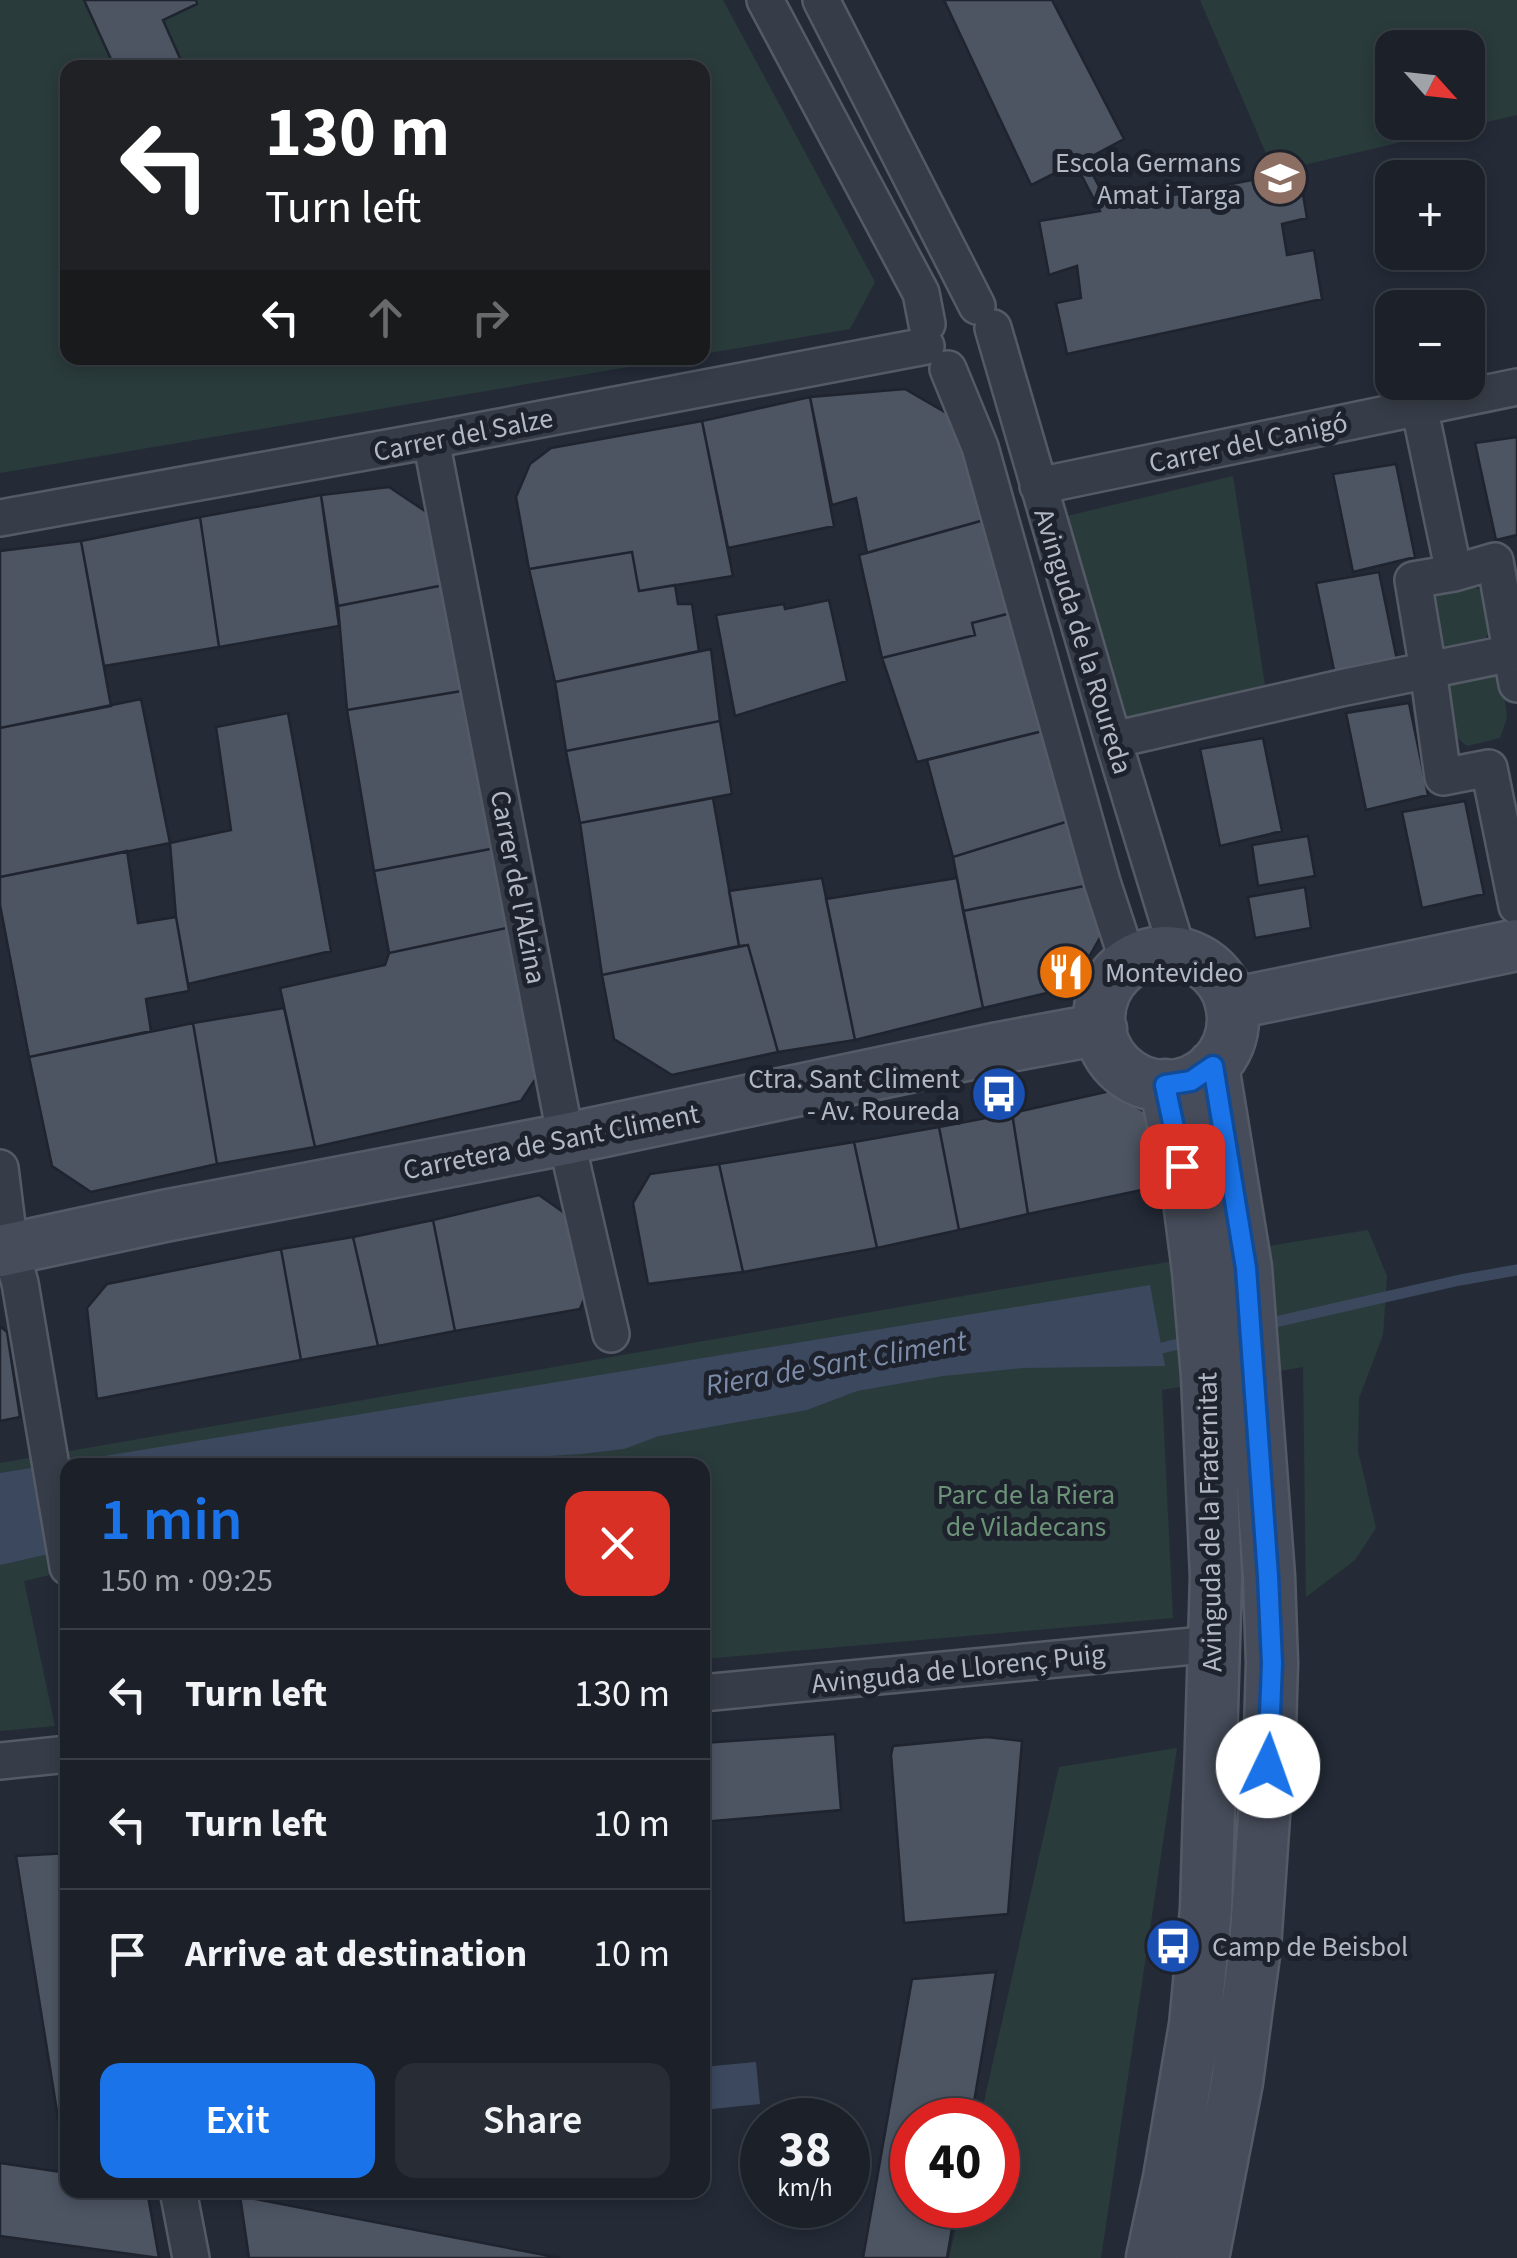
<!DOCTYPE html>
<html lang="en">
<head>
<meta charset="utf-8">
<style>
	body { margin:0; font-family:"Source Sans 3",sans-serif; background:#282d35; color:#f1f3f6; height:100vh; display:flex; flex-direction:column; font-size:38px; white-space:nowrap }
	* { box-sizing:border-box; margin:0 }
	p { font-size:32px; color:#a0a3a8 }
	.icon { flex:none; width:55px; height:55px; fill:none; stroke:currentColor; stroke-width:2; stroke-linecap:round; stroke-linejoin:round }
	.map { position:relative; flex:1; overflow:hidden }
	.drawer { position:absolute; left:60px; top:1458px; width:650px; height:740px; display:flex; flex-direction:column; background:#1b2029; border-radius:20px; box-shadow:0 5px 15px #0003,0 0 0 2px #393e46 }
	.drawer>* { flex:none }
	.top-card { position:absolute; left:60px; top:60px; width:650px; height:305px; border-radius:20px; box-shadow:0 5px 15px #0003,0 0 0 2px #393e46; background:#202124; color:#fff; overflow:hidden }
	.needle { width:65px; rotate:117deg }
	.fabs { position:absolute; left:1375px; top:30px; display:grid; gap:20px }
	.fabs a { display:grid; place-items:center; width:110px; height:110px; border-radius:20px; background:#1b2029; box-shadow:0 5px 15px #0003,0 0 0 2px #393e46; font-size:50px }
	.speed { position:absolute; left:740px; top:2098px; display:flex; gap:20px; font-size:50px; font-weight:700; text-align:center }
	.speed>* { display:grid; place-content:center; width:130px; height:130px; border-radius:50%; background:#1b2029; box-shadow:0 5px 15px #0003,0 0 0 2px #393e46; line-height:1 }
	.speed small { font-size:25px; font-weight:400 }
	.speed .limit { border:15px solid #d22; background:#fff; color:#111 }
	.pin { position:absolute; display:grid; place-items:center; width:85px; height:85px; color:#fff; margin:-42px; border-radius:20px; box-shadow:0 5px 15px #0006 }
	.me { position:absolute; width:110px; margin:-55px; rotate:3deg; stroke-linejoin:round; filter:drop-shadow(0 0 8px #0008) }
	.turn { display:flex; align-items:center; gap:35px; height:210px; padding:0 40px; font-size:45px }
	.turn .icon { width:130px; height:130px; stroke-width:2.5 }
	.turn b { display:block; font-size:70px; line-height:85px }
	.lanes { display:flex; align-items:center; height:95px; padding:0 40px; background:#0003; justify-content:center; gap:50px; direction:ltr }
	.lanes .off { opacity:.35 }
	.round { display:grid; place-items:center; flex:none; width:105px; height:105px; border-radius:20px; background:#282d35 }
	.head { display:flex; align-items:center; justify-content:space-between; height:170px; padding:0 40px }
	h1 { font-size:60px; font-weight:600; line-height:75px; color:#1a73e8 }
	.button { display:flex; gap:20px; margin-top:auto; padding:20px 40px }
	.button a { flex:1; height:115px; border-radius:20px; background:#1a73e8; color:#fff; font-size:40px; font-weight:600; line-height:115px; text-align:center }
	.button a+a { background:#282d35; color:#f1f3f6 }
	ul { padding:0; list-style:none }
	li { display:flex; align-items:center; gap:30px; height:130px; padding:0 40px; border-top:2px solid #393e46 }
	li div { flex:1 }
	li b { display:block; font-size:38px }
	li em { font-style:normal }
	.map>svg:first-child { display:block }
	.green { fill:#2a3b3c; fill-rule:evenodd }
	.water { fill:#3b485e }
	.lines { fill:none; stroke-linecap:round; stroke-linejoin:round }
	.stream { stroke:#3b485e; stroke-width:11 }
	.building { fill:#4d5563; stroke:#1f242f; stroke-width:2.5 }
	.street-casing { stroke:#555b66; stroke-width:40 }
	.secondary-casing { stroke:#555b66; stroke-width:55 }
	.street { stroke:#373d48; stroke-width:35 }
	.secondary { stroke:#464c5a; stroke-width:50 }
	.route-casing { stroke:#114b97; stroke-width:25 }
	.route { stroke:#1a73e8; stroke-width:18 }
	.labels { text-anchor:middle; stroke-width:10; stroke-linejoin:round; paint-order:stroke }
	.poi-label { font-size:28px; fill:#b2b8c4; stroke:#1d222d; text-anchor:end }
	.street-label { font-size:28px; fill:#b2b8c4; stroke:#1d222d }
	.park-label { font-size:28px; fill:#6c9277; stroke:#1d222d }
	.water-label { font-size:30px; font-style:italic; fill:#7d8da9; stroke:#1d222d }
</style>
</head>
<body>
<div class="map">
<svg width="1517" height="2258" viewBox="0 0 1517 2258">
	<rect width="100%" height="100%" fill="#242b37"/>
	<!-- green -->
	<path class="green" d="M0,0H723L875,282L850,329L703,354L702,68H68V358H682L0,473Z
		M1200,0H1517V115L1274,172ZM1392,48H1468V122H1392Z
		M1233,476L1265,685L1124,719L1059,518Z
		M1466,583L1482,591L1489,632L1481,646L1447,652L1435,644L1427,605L1435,591Z
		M1484,669L1502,677L1507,718L1500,738L1467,746L1452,733L1443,682Z
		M1368,1230L1387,1276L1383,1335L1359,1398L1358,1451L1376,1528L1355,1560L1306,1597L1303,1367L1162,1390L1173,1618L703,1659L702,1465H68L67,1571L24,1581L55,1726L0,1731V1463L1056,1280Z
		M1177,1748L1101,2258H949L961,2205H998V2120H980L1059,1767Z"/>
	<!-- water -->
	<path class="water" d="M1150,1285L1165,1366L1024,1368L943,1376L857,1391L807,1410L659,1436L624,1449L581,1454L401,1465H68L67,1550L0,1565V1473Z
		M756,2062L760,2104L703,2110V2067Z"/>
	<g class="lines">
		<!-- stream -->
		<path class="stream" d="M1262,1325L1460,1280L1517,1270
			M1150,1351L1190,1341"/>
	</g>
	<!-- building -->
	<path class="building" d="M84,0H196L197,4L163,20L183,65L178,68H115Z
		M944,0H1052L1124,139L1085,160L1110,207L1299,171L1307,218L1282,224L1287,255L1314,250L1322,299L1067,354L1056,303L1081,298L1077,266L1049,275L1039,221L1100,211L1075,163L1031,185Z
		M905,389L948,414L965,440L984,520L867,553L856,498L832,505L810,397Z
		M810,397L834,526L728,548L702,421Z
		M702,421L733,576L639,591L632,552L529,569L516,497L530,464L551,448Z
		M1517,437V535L1496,540L1475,443Z
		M1396,464L1415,557L1353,572L1333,474Z
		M389,487L440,521L449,584L338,606L321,495Z
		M321,495L339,626L219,647L200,517Z
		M200,517L219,647L104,666L81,541Z
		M984,520L1011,613L972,623L975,635L882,658L859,555Z
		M81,541L111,706L0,728V551Z
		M632,552L639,591L675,585L678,604H692L699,651L555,682L529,569Z
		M1379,572L1398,665L1336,680L1316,583Z
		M449,584L468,690L347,710L338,606Z
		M829,600L847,681L735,716L716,615L784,604L785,609Z
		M1011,613L1047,730L917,762L882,658L975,635L972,623Z
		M711,649L720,721L566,751L555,682Z
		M468,690L501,847L374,871L347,710Z
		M141,699L170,843L0,877V728Z
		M1409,703L1428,795L1366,810L1346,713Z
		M288,713L331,951L188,984L176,917L170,843L231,830L216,727Z
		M720,721L732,794L580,823L566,751Z
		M1047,730L1072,820L953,857L927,760Z
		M1263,738L1282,831L1220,846L1200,749Z
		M713,798L739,946L602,975L580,823Z
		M1465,801L1484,894L1422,908L1402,812Z
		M1072,820L1089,885L963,911L953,857Z
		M1308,836L1315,876L1258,886L1252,845Z
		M501,847L516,926L389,953L374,871Z
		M127,851L138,923L176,917L189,991L146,999L151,1031L29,1057L0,905V877Z
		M822,878L855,1040L778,1052L748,945L739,946L729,891Z
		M957,878L983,1008L855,1040L826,899Z
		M1089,885L1102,934L1072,987L983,1008L963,911Z
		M1305,887L1311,928L1255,938L1248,897Z
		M516,926L544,1066L521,1101L315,1147L280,988L385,965L389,953Z
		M748,945L778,1052L672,1075L614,1039L602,975Z
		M284,1008L315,1147L217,1164L193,1023Z
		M193,1023L217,1164L91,1192L52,1166L29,1057Z
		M1110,1091L1158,1120L1170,1184L1028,1214L1012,1113Z
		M1012,1113L1028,1214L959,1230L939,1127Z
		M939,1127L959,1230L877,1248L854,1142Z
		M854,1142L877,1248L743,1272L719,1164Z
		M719,1164L743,1272L648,1284L633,1203L650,1174Z
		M539,1195L573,1219L586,1294L580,1309L455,1331L433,1220Z
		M433,1220L455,1331L378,1346L353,1237Z
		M353,1237L378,1346L301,1360L281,1249Z
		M281,1249L301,1360L97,1399L87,1308L107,1284Z
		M0,1326L7,1332L20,1417L0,1421Z
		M835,1734L841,1810L702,1822V1743Z
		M987,1737L1022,1741L1008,1914L904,1923L891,1755L893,1746Z
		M68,1853V2126L59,2124L16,1856Z
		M996,1972L971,2120H912V2205H956L947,2258H863L912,1979Z
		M0,2163L68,2173V2190H147L159,2258L0,2236Z
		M240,2196L560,2258H249Z"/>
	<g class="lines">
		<!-- street casing -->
		<g class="street-casing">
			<path id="street" d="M765,0L921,293L927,324
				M821,0L977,306
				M993,328L1113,740L1178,953
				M948,369L980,447L1102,882L1129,964
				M1419,406L1454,573L1413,580L1428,670L1443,777L1489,768L1517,906
				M431,440L566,1139L611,1334
				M1038,486L1517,387
				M0,518L431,440L926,346
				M1454,573L1495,561L1517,684
				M1113,740L1341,688L1517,652
				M0,1168L10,1249L20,1283L68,1567
				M702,1693L1214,1644
				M0,1761L68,1754
				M178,2190L191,2258"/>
		</g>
		<!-- secondary casing -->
		<g class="secondary-casing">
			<path id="secondary" d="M1099 1019a67 67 0 1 1 134 0a67 67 0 1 1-134 0Z
				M1231,1004L1517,945
				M0,1251L164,1216L566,1139L999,1048L1101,1029
				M1152,2258L1169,2178L1195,2025L1206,1909L1216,1577L1207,1376L1198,1271L1189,1201L1165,1085
				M1203,2258L1237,2082L1255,1947L1270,1730L1272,1663L1269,1576L1246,1268L1213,1066"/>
		</g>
		<!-- street -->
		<use href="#street" class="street"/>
		<!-- secondary -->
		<use href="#secondary" class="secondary"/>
	</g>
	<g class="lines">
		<!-- route casing -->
		<g class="route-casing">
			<path id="route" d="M1182,1166L1165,1085L1191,1081L1213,1066L1246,1268L1268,1576L1272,1663L1268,1766"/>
		</g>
		<!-- route -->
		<use href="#route" class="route"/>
	</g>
	<!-- icons -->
	<defs>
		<g id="school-disc" transform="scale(2.875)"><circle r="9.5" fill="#8d6e63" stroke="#1d222d"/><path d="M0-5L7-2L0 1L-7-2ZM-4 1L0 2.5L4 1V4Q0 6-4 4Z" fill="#fff"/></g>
		<g id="restaurant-disc" transform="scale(2.875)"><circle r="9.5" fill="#e8710a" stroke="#1d222d"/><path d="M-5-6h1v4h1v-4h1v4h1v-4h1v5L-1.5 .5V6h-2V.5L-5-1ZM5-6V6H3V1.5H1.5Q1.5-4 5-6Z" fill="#fff"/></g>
		<g id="bus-disc" transform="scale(2.875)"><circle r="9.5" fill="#1a4fb4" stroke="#1d222d"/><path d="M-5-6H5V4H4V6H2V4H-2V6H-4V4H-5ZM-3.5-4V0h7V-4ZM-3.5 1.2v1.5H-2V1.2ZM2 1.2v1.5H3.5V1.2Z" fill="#fff"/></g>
	</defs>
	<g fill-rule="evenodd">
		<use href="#school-disc" x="1280" y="178"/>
		<use href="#restaurant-disc" x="1066" y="972"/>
		<use href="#bus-disc" x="999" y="1094"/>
		<use href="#bus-disc" x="1173" y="1946"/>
	</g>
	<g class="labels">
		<!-- poi labels -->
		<g class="poi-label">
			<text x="1241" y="172">Escola Germans<tspan x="1241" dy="32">Amat i Targa</tspan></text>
			<text x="1105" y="982" text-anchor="start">Montevideo</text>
			<text x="960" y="1088">Ctra. Sant Climent<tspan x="960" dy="32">- Av. Roureda</tspan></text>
			<text x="1212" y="1956" text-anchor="start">Camp de Beisbol</text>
		</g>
		<!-- street labels -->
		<g class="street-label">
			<text transform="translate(463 434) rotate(-11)" y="10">Carrer del Salze</text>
			<text transform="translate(1248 442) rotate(-12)" y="10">Carrer del Canigó</text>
			<text transform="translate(1084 641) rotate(73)" y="10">Avinguda de la Roureda</text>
			<text transform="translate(519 887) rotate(79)" y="10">Carrer de l'Alzina</text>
			<text transform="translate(551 1141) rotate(-11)" y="10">Carretera de Sant Climent</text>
			<text transform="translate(1209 1522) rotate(-91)" y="10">Avinguda de la Fraternitat</text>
			<text transform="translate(958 1668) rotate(-6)" y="10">Avinguda de Llorenç Puig</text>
		</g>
		<!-- park labels -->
		<g class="park-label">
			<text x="1026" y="1504">Parc de la Riera<tspan x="1026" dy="32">de Viladecans</tspan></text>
		</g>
		<!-- water labels -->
		<g class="water-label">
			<text transform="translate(836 1363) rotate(-10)" y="10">Riera de Sant Climent</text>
		</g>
	</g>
</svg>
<div class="fabs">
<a><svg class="needle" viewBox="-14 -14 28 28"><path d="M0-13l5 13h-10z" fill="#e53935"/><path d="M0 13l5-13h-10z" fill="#a0a3a8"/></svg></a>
<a>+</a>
<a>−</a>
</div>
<div class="speed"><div>38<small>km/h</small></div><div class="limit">40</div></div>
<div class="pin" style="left:1182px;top:1166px;background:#d93025"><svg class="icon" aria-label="arrive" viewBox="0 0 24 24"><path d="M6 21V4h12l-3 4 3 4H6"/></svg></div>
<svg class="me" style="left:1268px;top:1766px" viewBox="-20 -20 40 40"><circle r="19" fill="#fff"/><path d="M0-13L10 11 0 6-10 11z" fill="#1a73e8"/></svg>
<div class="top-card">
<div class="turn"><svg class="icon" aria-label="left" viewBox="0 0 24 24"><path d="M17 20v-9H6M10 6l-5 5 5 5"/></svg><div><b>130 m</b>Turn left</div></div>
<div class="lanes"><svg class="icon" aria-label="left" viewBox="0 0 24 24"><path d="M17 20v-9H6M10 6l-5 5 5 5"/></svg><svg class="icon off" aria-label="ahead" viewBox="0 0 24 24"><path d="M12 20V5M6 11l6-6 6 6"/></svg><svg class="icon off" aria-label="right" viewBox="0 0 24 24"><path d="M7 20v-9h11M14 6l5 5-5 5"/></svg></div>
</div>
<section class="drawer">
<div class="head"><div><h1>1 min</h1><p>150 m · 09:25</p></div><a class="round" style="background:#d93025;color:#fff"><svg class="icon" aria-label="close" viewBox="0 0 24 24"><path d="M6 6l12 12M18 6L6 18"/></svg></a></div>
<ul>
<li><svg class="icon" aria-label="left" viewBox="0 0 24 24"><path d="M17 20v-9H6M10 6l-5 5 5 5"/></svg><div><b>Turn left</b></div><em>130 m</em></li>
<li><svg class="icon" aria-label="left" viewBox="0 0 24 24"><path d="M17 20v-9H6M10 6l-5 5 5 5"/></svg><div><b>Turn left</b></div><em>10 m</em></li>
<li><svg class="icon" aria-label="arrive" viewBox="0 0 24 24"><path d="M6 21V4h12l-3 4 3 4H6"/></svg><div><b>Arrive at destination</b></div><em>10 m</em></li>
</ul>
<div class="button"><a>Exit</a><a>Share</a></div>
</section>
</div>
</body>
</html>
